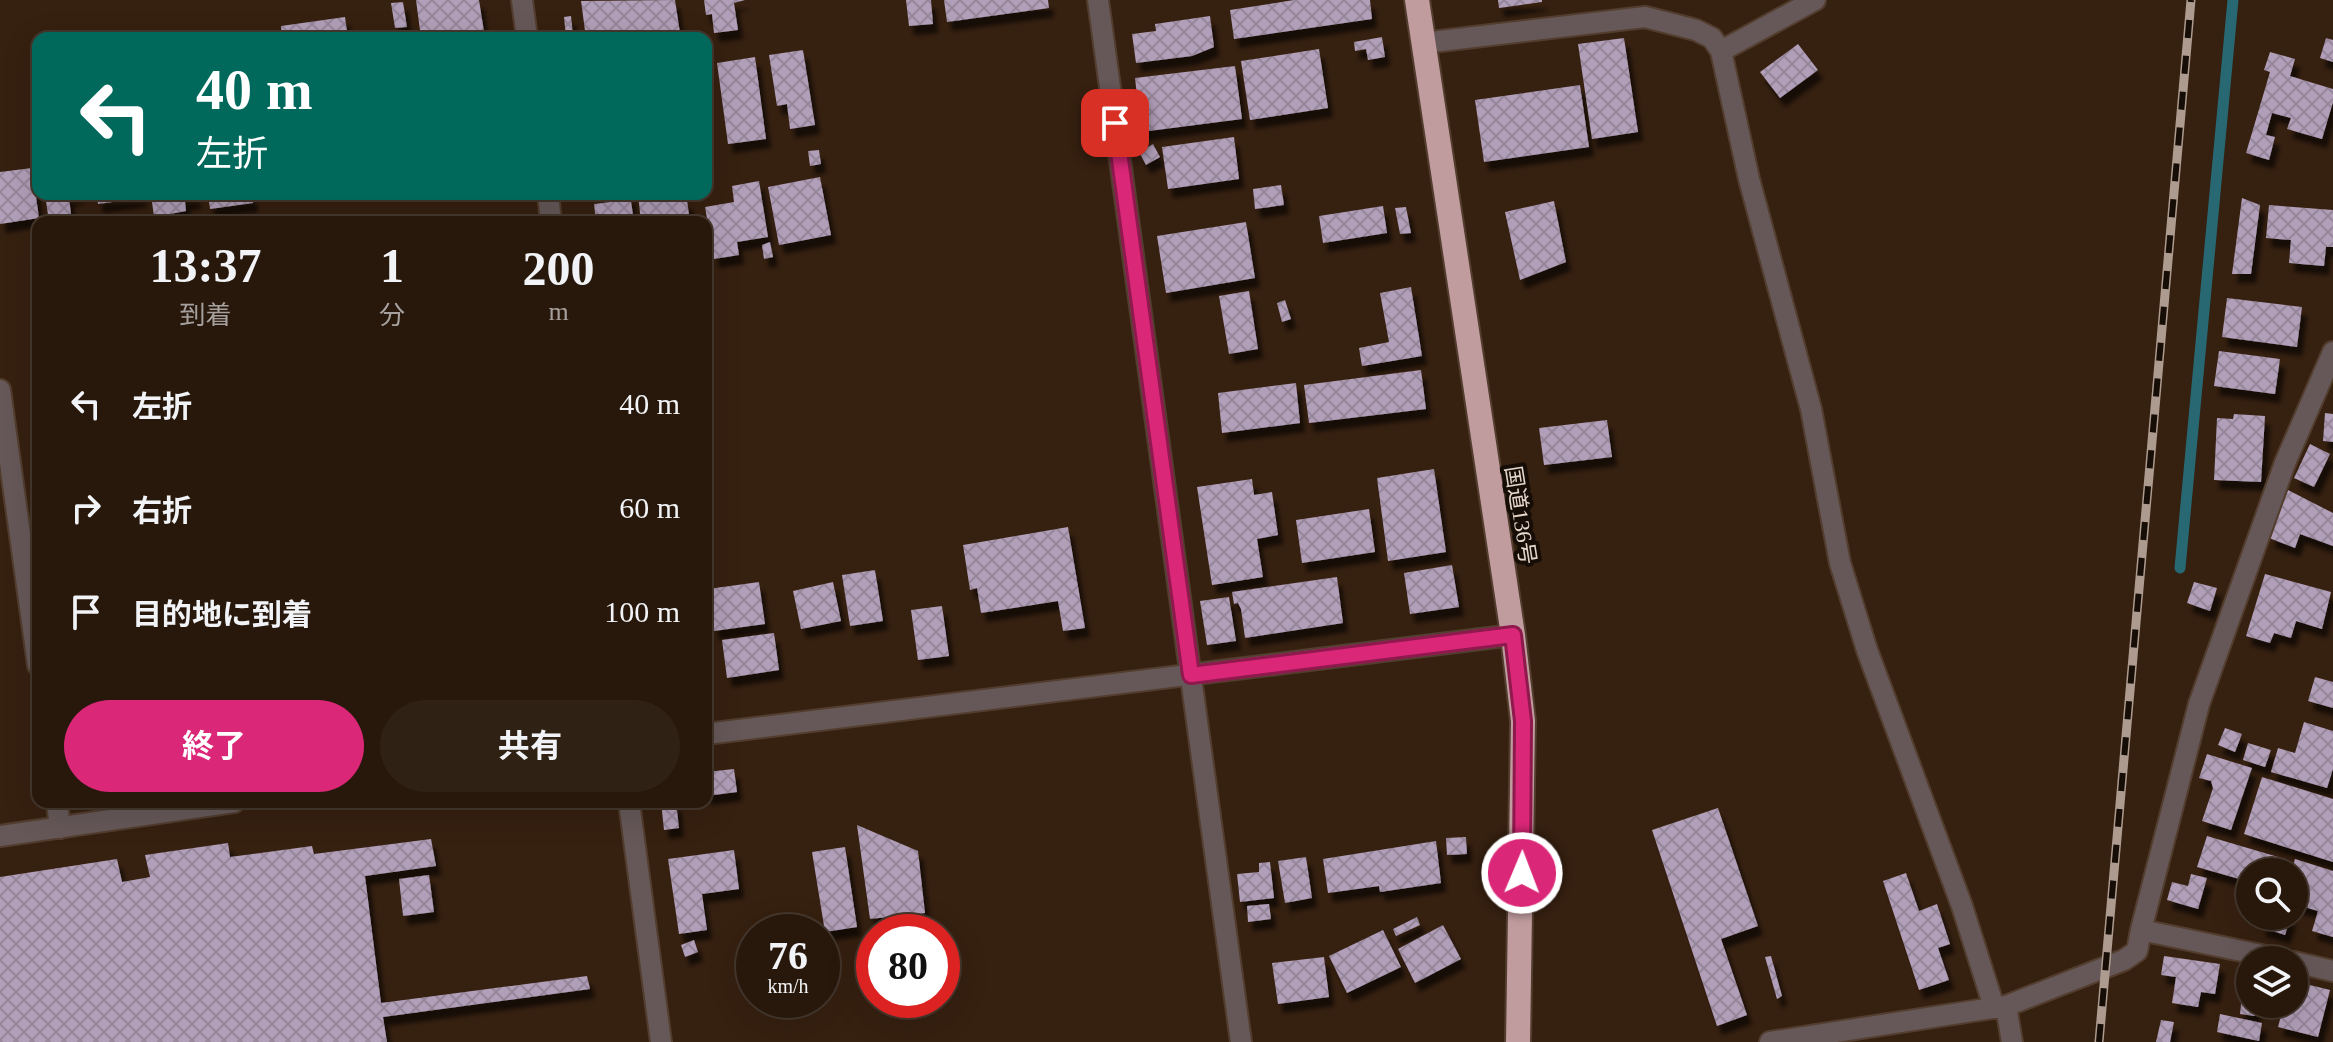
<!DOCTYPE html>
<html lang="ja">
<head>
<meta charset="utf-8">
<style>
	body { margin:0; font-family:"Times New Roman","Noto Sans JP",serif; background:#302115; color:#f1f3f6; height:100vh; display:flex; flex-direction:column; font-size:30px; white-space:nowrap }
	* { box-sizing:border-box; margin:0 }
	p { font-size:26px; color:#a5a09d }
	.icon { flex:none; width:44px; height:44px; fill:none; stroke:currentColor; stroke-width:2; stroke-linecap:round; stroke-linejoin:round }
	.map { position:relative; flex:1; overflow:hidden }
	.details { position:absolute; left:32px; top:216px; width:680px; height:592px; display:flex; flex-direction:column; background:#28180c; border-radius:16px; box-shadow:0 8px 32px #0002,0 0 0 2px #44372d }
	.details>* { flex:none }
	.top-card { position:absolute; left:32px; top:32px; width:680px; height:168px; border-radius:16px; box-shadow:0 8px 32px #0002,0 0 0 2px #44372d; background:#00695c; color:#fff; overflow:hidden }
	.fabs { position:absolute; left:2236px; top:858px; display:grid; gap:16px }
	.fabs a { display:grid; place-items:center; width:72px; height:72px; border-radius:50%; background:#28180c; box-shadow:0 8px 32px #0002,0 0 0 2px #44372d; font-size:40px }
	.speed { position:absolute; left:736px; top:914px; display:flex; gap:16px; font-size:40px; font-weight:700; text-align:center }
	.speed>* { display:grid; place-content:center; width:104px; height:104px; border-radius:50%; background:#28180c; box-shadow:0 8px 32px #0002,0 0 0 2px #44372d; line-height:1 }
	.speed small { font-size:20px; font-weight:400 }
	.speed .limit { border:12px solid #d22; background:#fff; color:#111 }
	.pin { position:absolute; display:grid; place-items:center; width:68px; height:68px; color:#fff; margin:-34px; border-radius:16px; box-shadow:0 4px 12px #0006 }
	.me { position:absolute; width:88px; margin:-44px; rotate:1deg; stroke-linejoin:round; filter:drop-shadow(0 0 6px #0008) }
	.turn { display:flex; align-items:center; gap:28px; height:168px; padding:0 32px; font-size:36px }
	.turn .icon { width:104px; height:104px; stroke-width:2.5 }
	.turn b { display:block; font-size:56px; line-height:68px }
	.eta { display:flex; justify-content:space-evenly; align-items:center; height:136px; text-align:center }
	.eta b { font-size:48px; font-weight:700; line-height:56px }
	.cta { display:flex; gap:16px; margin-top:auto; padding:16px 32px }
	.cta a { flex:1; height:92px; border-radius:48px; background:#db2777; color:#fff; font-size:32px; font-weight:700; line-height:92px; text-align:center }
	.cta a+a { background:#302115; color:#f1f3f6 }
	ul { padding:0; list-style:none }
	li { display:flex; align-items:center; gap:24px; height:104px; padding:0 32px }
	li div { flex:1 }
	li b { display:block; font-size:30px }
	li em { font-style:normal }
	.map>svg:first-child { display:block }
	.lines { fill:none; stroke-linecap:round; stroke-linejoin:round }
	.stream { stroke:#276873; stroke-width:11 }
	.building { fill:url(#building-cross-hatch); filter:url(#shadow) }
	.minor-casing { stroke:#523d2e; stroke-width:24 }
	.highway-casing { stroke:#523d2e; stroke-width:28 }
	.minor { stroke:#665858; stroke-width:20 }
	.highway { stroke:#c09c9e; stroke-width:24 }
	.rail-casing { stroke:#ad9b8f; stroke-width:9 }
	.rail { stroke:#160d06; stroke-width:6; stroke-dasharray:18; stroke-linecap:butt }
	.route-casing { stroke:#8e194d; stroke-width:20 }
	.route { stroke:#db2777; stroke-width:14 }
	.labels { text-anchor:middle; stroke-width:8; stroke-linejoin:round; paint-order:stroke }
	.street-label { font-size:22px; fill:#e6d7cd; stroke:#160d06 }
</style>
</head>
<body>
<div class="map">
<svg width="2333" height="1042" viewBox="0 0 2333 1042">
	<defs>
		<pattern id="building-cross-hatch" width="8" height="8" patternUnits="userSpaceOnUse" patternTransform="scale(2)"><rect width="8" height="8" fill="#b19eb8"/><path d="M0 0l8 8M0 8l8-8" fill="none" stroke="#96869a"/></pattern>
		<filter id="shadow"><feDropShadow dx="5" dy="9" stdDeviation="2" flood-color="#0009"/></filter>
	</defs>
	<rect width="100%" height="100%" fill="#362010"/>
	<g class="lines">
		<!-- stream -->
		<path class="stream" d="M2180,568L2233,0"/>
	</g>
	<!-- building -->
	<path class="building" d="M416,0H479L485,38H421Z
		M675,0L680,33L644,38H586L581,1Z
		M704,0H745L734,3L738,30L714,33L712,14L706,15Z
		M906,0H931L933,24L909,26Z
		M944,0H1048L1049,8L947,22Z
		M1294,0H1370L1372,19L1234,39L1230,10Z
		M1498,0H1542V2L1499,8Z
		M403,2L407,27L395,28L391,3Z
		M571,16L573,36L566,37L564,17Z
		M1210,16L1214,47L1192,56L1136,63L1132,34L1156,31L1155,24Z
		M345,17L348,38H282L281,26Z
		M1382,37L1385,57L1368,60L1366,49L1355,51L1354,42Z
		M1624,38L1638,132L1592,139L1578,44Z
		M2326,38L2333,40V62L2320,58Z
		M1798,44L1818,70L1780,98L1760,72Z
		M1319,49L1328,108L1250,120L1241,61Z
		M803,50L815,125L790,129L787,104L777,106L769,55Z
		M2270,52L2295,59L2290,76L2333,89V102L2322,139L2287,129L2291,118L2272,113L2266,135L2275,137L2269,160L2246,153L2270,72L2264,70Z
		M755,57L766,139L728,144L717,63Z
		M1235,66L1242,119L1141,132L1135,78Z
		M1580,85L1589,147L1484,162L1475,100Z
		M1234,137L1239,179L1168,189L1162,147Z
		M1153,144L1160,157L1146,165L1139,152Z
		M819,150L821,164L810,166L808,151Z
		M32,168L39,218L0,224V172Z
		M820,177L831,235L779,245L768,187Z
		M759,181L768,237L737,242L739,255L714,259L705,207L734,202L732,186Z
		M1281,185L1284,205L1255,209L1253,189Z
		M45,194H82L69,198L72,222H49Z
		M97,194H142V198L98,204Z
		M151,194H195L196,200L185,201L186,211L154,217Z
		M208,194H252L253,203L210,209Z
		M630,194L634,222H596L594,204L611,202Z
		M638,194H676V201L687,200L690,222H641Z
		M2242,198L2260,205L2251,274H2232Z
		M1554,201L1566,262L1520,280L1505,212Z
		M2269,205L2333,210V247H2326L2324,266L2289,263L2291,240L2266,238Z
		M1383,206L1387,233L1323,243L1319,216Z
		M1406,207L1411,233L1400,234L1395,208Z
		M511,217L512,222H479V220Z
		M1246,222L1255,278L1166,293L1157,236Z
		M770,242L773,257L764,259L762,245Z
		M1411,287L1422,356L1362,366L1359,348L1389,342L1380,293Z
		M1249,291L1258,349L1229,354L1219,296Z
		M2227,298L2302,307L2297,347L2222,337Z
		M1285,300L1291,319L1282,322L1277,303Z
		M2219,351L2280,359L2275,394L2214,386Z
		M1421,370L1426,409L1309,423L1304,385Z
		M1296,383L1300,423L1222,433L1218,393Z
		M2325,413L2333,414V442L2323,441Z
		M2234,414L2265,416L2261,482L2214,480L2217,418L2233,419Z
		M1607,420L1612,457L1544,465L1539,428Z
		M2310,444L2330,454L2314,487L2294,478Z
		M1434,469L1446,552L1388,561L1377,478Z
		M1252,479L1254,495L1272,492L1278,535L1257,539L1263,577L1212,585L1197,487Z
		M2288,490L2333,513V546L2300,534L2295,548L2269,538Z
		M1369,509L1375,552L1302,563L1296,520Z
		M1068,527L1085,628L1063,631L1058,601L981,613L977,588L970,590L963,545Z
		M1452,565L1459,607L1410,614L1404,573Z
		M875,570L883,621L850,626L842,575Z
		M2265,574L2331,592L2322,629L2296,621L2291,638L2274,633L2270,643L2246,636Z
		M1337,577L1343,623L1245,638L1241,609L1238,603L1234,604L1232,592Z
		M759,582L765,624L714,631L708,589Z
		M833,582L841,621L801,629L793,591Z
		M2194,582L2217,588L2210,611L2187,603Z
		M1229,597L1236,641L1207,645L1200,601Z
		M942,606L949,656L918,660L911,610Z
		M774,633L779,670L727,678L722,640Z
		M2315,677L2333,682V708L2308,701Z
		M2304,722L2333,731V769L2327,788L2271,772L2278,748L2295,753Z
		M2225,728L2242,734L2235,752L2218,745Z
		M2248,743L2271,750L2265,767L2243,760Z
		M2207,754L2252,768L2231,830L2202,821L2213,788L2211,781L2199,778Z
		M734,769L737,792L706,796V772Z
		M2262,777L2333,799V862L2244,834Z
		M661,802H676L679,828L664,830Z
		M1718,808L1758,926L1721,939L1747,1015L1717,1026L1652,830Z
		M857,825L918,851L925,913L870,919Z
		M2207,836L2285,859L2281,872H2250V882L2197,867Z
		M1466,837L1467,854L1447,855L1446,838Z
		M431,839L436,866L365,876L381,1003L587,976L590,989L383,1017L387,1042H0V877L117,859L122,882L150,877L145,855L228,843L230,857L312,846L314,854Z
		M1436,841L1441,883L1380,892L1379,886L1328,893L1323,859Z
		M845,847L857,927L825,932L812,852Z
		M734,850L739,889L702,894L707,930L679,934L668,859Z
		M1306,857L1312,898L1285,903L1278,861Z
		M2295,859L2333,871V937L2312,931L2318,911L2294,904V872H2291Z
		M1270,862L1274,898L1240,902L1237,874L1259,872V863Z
		M1906,873L1919,911L1937,904L1950,944L1938,948L1949,980L1919,990L1883,881Z
		M2191,874L2207,878L2198,909L2167,900L2172,882L2188,886Z
		M429,875L434,912L403,916L399,879Z
		M1269,904L1271,919L1248,922L1247,906Z
		M2264,916H2291L2285,935L2260,927Z
		M1417,917L1420,925L1396,936L1393,929Z
		M1443,925L1461,959L1415,983L1398,949Z
		M1383,930L1401,967L1347,993L1329,956Z
		M694,940L698,952L685,957L681,945Z
		M1771,956L1782,996L1777,999L1765,957Z
		M2164,956L2220,964L2215,994L2201,992L2198,1007L2172,1003L2176,977L2161,975Z
		M1324,957L1329,997L1278,1004L1272,963Z
		M2294,981L2330,990L2318,1037L2278,1027L2284,1004H2294Z
		M2243,984L2250,985V1004H2256L2255,1016L2240,1014Z
		M2220,1014L2262,1023L2259,1041L2217,1032Z
		M2161,1020L2174,1022L2170,1042H2156Z"/>
	<g class="lines">
		<!-- minor casing -->
		<g class="minor-casing">
			<path id="minor" d="M522,0L527,38
				M1098,0L1241,1042
				M1815,0L1721,51L1749,179L1811,409L1840,563L1867,650L1962,906L1994,1007
				M1423,43L1645,17L1696,30L1712,38L1721,51
				M548,194L551,222
				M0,390L38,665
				M706,734L1513,635
				M57,802L60,828
				M629,802L661,1042
				M0,836L234,802
				M2141,930L2199,704L2285,463L2333,352
				M2294,962L2333,971
				M2006,1006L2012,1042
				M1770,1042L2006,1006L2124,960L2137,951L2141,930L2285,960"/>
		</g>
		<!-- highway casing -->
		<g class="highway-casing">
			<path id="highway" d="M1417,0L1513,635L1523,721L1518,1042"/>
		</g>
		<!-- minor -->
		<use href="#minor" class="minor"/>
		<!-- highway -->
		<use href="#highway" class="highway"/>
		<!-- rail casing -->
		<g class="rail-casing">
			<path id="rail" d="M2099,1042L2191,0"/>
		</g>
		<!-- rail -->
		<use href="#rail" class="rail"/>
	</g>
	<g class="lines">
		<!-- route casing -->
		<g class="route-casing">
			<path id="route" d="M1115,123L1191,675L1513,635L1523,721L1522,873"/>
		</g>
		<!-- route -->
		<use href="#route" class="route"/>
	</g>
	<g class="labels">
		<!-- street labels -->
		<g class="street-label">
			<text transform="translate(1521 515) rotate(81)" y="8">国道136号</text>
		</g>
	</g>
</svg>
<div class="fabs">
<a><svg class="icon" aria-label="search" viewBox="0 0 24 24"><circle cx="10" cy="10" r="6"/><path d="M15 15l6 6"/></svg></a>
<a><svg class="icon" aria-label="layers" viewBox="0 0 24 24"><path d="M12 4l9 5-9 5-9-5zM3 14l9 5 9-5"/></svg></a>
</div>
<div class="speed"><div>76<small>km/h</small></div><div class="limit">80</div></div>
<div class="pin" style="left:1115px;top:123px;background:#d93025"><svg class="icon" aria-label="arrive" viewBox="0 0 24 24"><path d="M6 21V4h12l-3 4 3 4H6"/></svg></div>
<svg class="me" style="left:1522px;top:873px" viewBox="-20 -20 40 40"><circle r="17" fill="#db2777" stroke="#fff" stroke-width="3"/><path d="M0-11L8 9 0 5-8 9z" fill="#fff"/></svg>
<div class="top-card">
<div class="turn"><svg class="icon" aria-label="left" viewBox="0 0 24 24"><path d="M17 20v-9H6M10 6l-5 5 5 5"/></svg><div><b>40 m</b>左折</div></div>
</div>
<section class="details">
<div class="eta">
<div><b>13:37</b><p>到着</p></div>
<div><b>1</b><p>分</p></div>
<div><b>200</b><p>m</p></div>
</div>
<ul>
<li><svg class="icon" aria-label="left" viewBox="0 0 24 24"><path d="M17 20v-9H6M10 6l-5 5 5 5"/></svg><div><b>左折</b></div><em>40 m</em></li>
<li><svg class="icon" aria-label="right" viewBox="0 0 24 24"><path d="M7 20v-9h11M14 6l5 5-5 5"/></svg><div><b>右折</b></div><em>60 m</em></li>
<li><svg class="icon" aria-label="arrive" viewBox="0 0 24 24"><path d="M6 21V4h12l-3 4 3 4H6"/></svg><div><b>目的地に到着</b></div><em>100 m</em></li>
</ul>
<div class="cta"><a>終了</a><a>共有</a></div>
</section>
</div>
</body>
</html>
